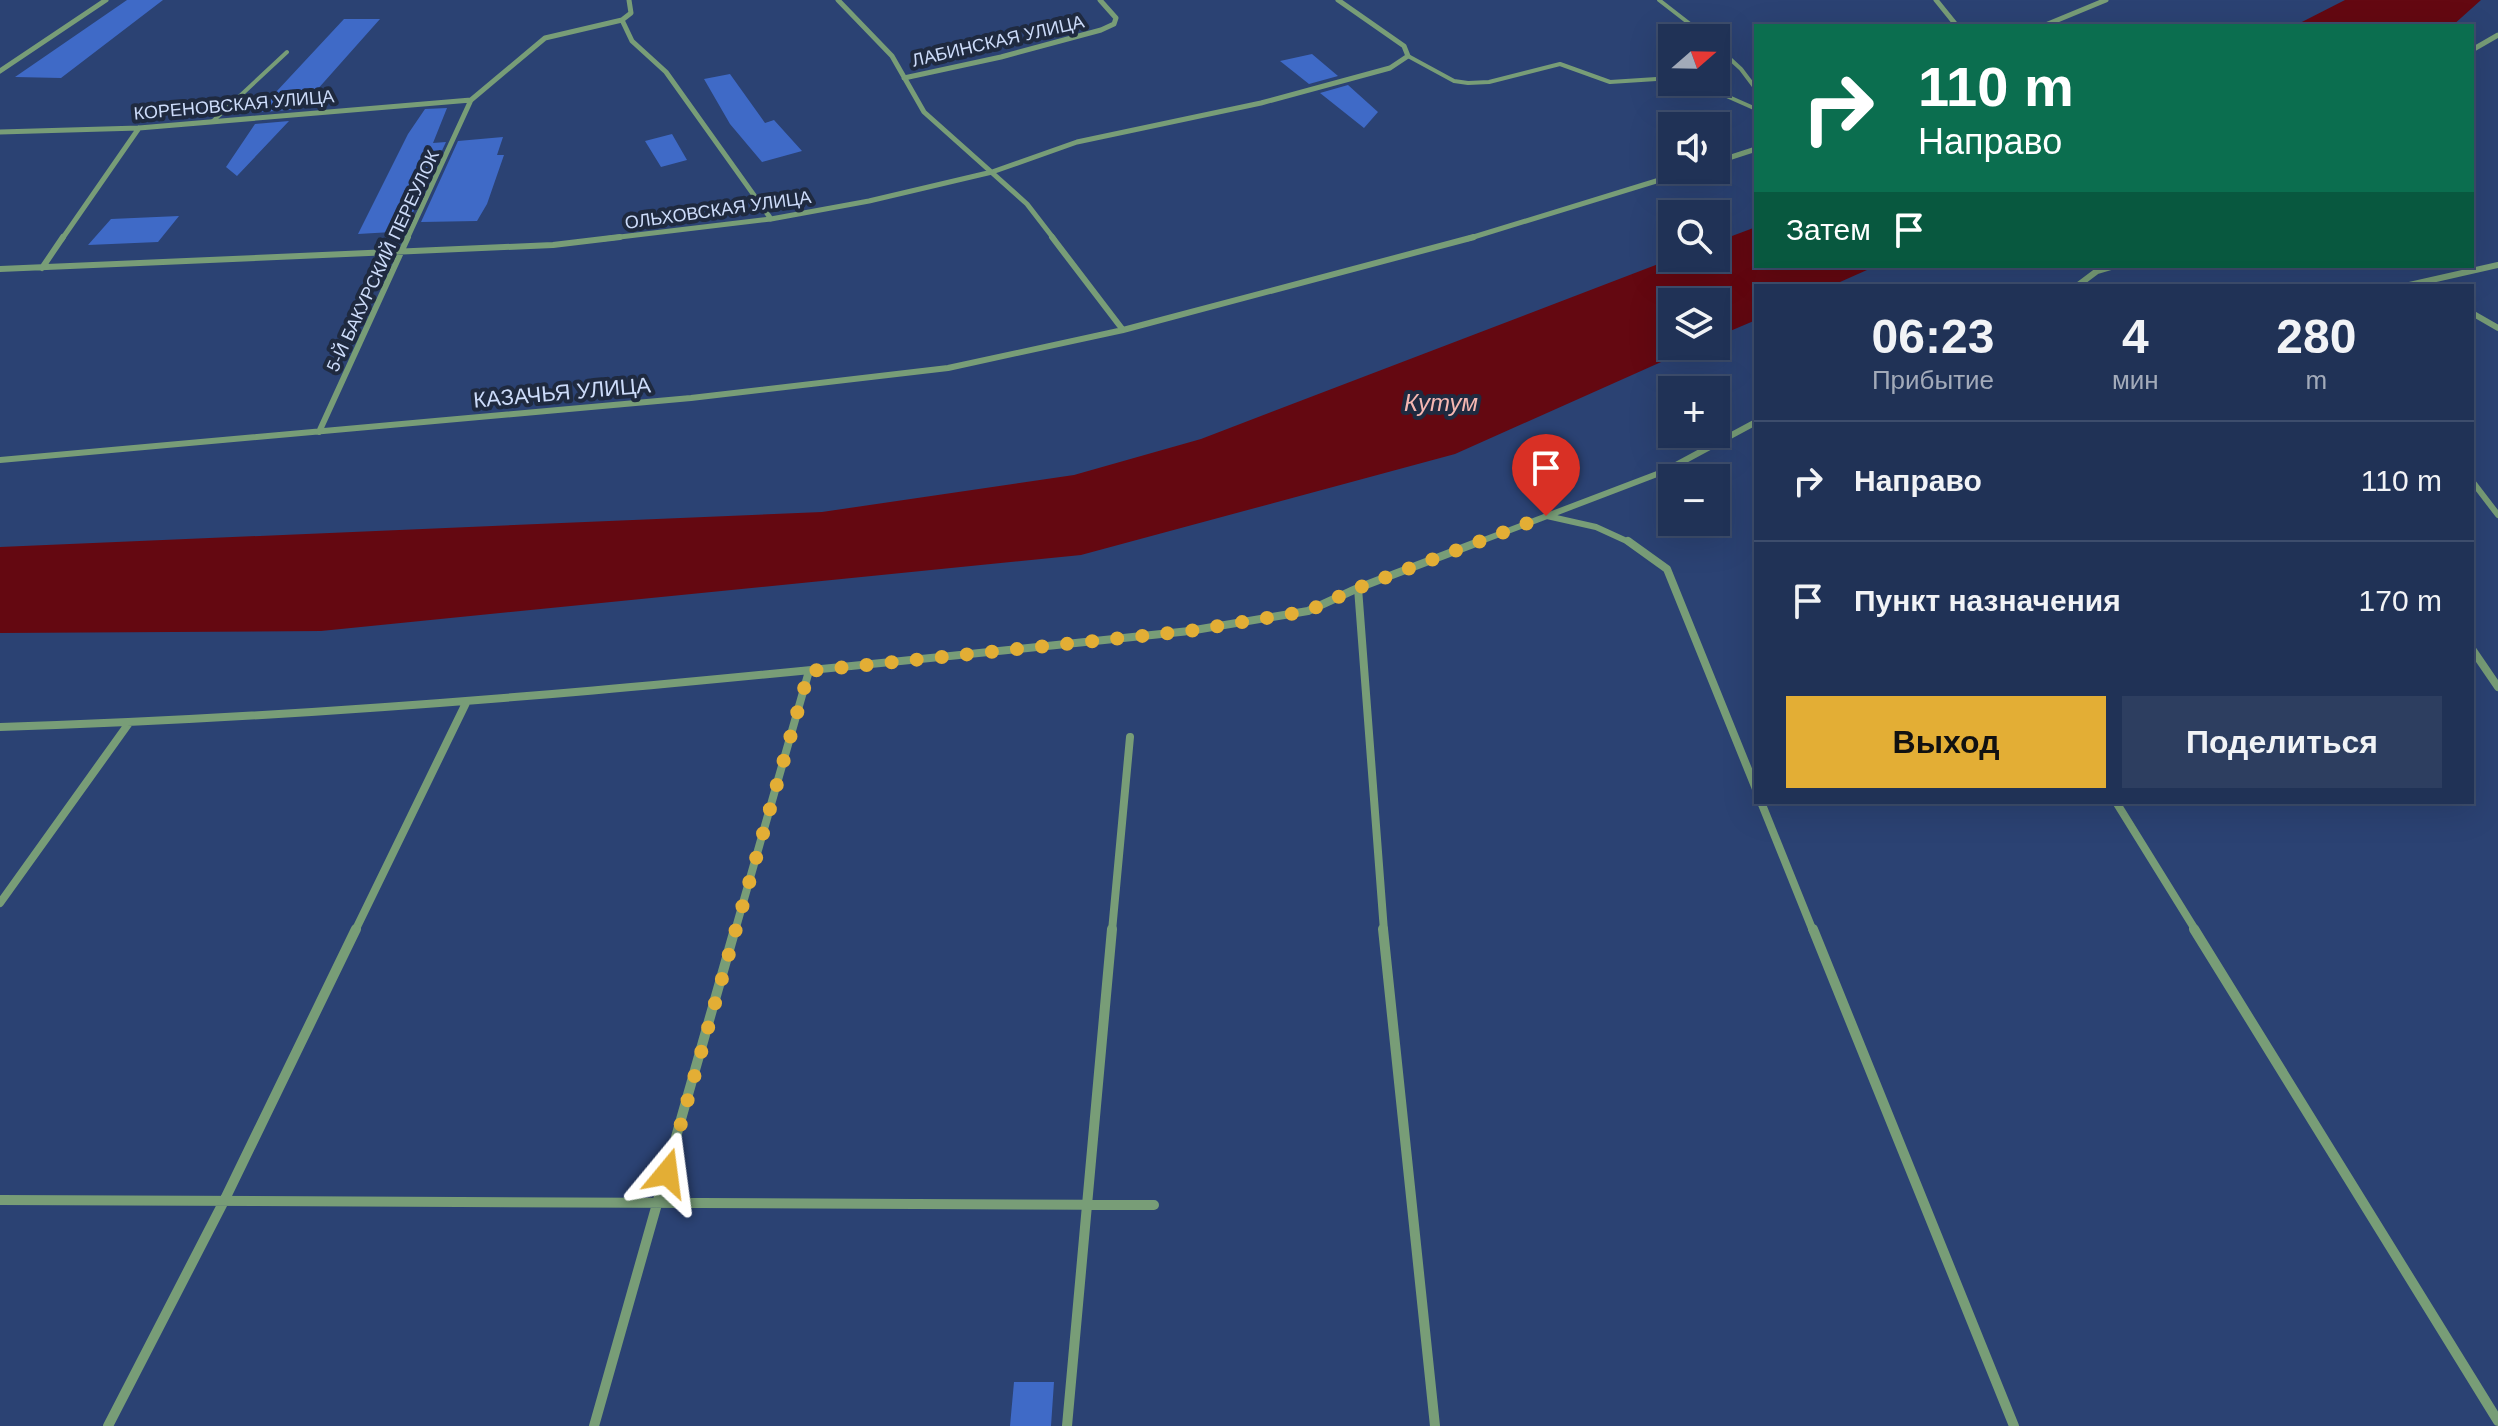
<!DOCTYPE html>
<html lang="ru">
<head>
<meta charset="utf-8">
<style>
	body { margin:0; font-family:Helvetica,sans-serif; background:#2d3e60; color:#f1f3f6; height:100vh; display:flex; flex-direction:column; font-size:30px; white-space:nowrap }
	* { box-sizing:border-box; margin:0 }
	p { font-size:26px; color:#a2aab9 }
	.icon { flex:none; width:44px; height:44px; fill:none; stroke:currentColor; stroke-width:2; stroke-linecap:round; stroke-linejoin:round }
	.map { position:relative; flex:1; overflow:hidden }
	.side { position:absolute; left:1754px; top:284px; width:720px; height:520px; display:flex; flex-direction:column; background:#203256; border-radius:0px; box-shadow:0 8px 32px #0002,0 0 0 2px #3d4d6c }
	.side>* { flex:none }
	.banner { position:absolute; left:1754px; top:24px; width:720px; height:244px; border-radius:0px; box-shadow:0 8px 32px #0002,0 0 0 2px #3d4d6c; background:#0b6e4f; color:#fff; overflow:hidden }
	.needle { width:52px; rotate:70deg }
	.fabs { position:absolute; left:1658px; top:24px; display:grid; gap:16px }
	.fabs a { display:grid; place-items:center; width:72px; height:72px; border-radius:0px; background:#203256; box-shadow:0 8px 32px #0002,0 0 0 2px #3d4d6c; font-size:40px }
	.pin { position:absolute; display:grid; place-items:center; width:68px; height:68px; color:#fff; margin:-82px -34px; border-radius:50% 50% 50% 0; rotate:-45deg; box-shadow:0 0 8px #0007 }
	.pin .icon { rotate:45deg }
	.me { position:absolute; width:88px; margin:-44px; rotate:16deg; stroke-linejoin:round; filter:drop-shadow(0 0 6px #0008) }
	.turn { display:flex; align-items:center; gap:28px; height:168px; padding:0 32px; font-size:36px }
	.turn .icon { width:104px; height:104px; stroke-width:2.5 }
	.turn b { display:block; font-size:56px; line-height:68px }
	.then { display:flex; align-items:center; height:76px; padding:0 32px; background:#0003; gap:16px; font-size:30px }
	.eta { display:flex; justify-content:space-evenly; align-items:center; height:136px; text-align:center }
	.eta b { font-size:48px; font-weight:600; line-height:56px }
	.primary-button { display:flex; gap:16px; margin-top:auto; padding:16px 32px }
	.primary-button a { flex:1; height:92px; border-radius:0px; background:#e3ae35; color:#111; font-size:32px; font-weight:600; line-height:92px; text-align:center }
	.primary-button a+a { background:#2d3e60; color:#f1f3f6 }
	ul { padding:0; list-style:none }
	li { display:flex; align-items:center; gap:24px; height:120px; padding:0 32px; border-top:2px solid #3d4d6c }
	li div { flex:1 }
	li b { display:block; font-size:30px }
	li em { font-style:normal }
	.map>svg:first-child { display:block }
	.water { fill:#640811 }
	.building { fill:#3f6ac7 }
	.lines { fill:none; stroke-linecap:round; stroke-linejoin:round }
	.service { stroke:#789d77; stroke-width:4 }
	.minor-far3 { stroke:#789d77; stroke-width:5 }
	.minor-far2 { stroke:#789d77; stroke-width:6 }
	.minor-far1 { stroke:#789d77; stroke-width:8 }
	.minor { stroke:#789d77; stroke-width:10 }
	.route { stroke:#e3ae35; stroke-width:14; stroke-dasharray:0 25.2 }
	.labels { text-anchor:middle; stroke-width:8; stroke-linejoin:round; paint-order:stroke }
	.far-street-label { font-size:18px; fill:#ccdbf9; stroke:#1f2a40 }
	.street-label { font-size:22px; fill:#ccdbf9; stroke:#1f2a40 }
	.water-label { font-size:24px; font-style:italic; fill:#f5b7b2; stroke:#1f2a40 }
</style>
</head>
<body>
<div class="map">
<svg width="2498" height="1426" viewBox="0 0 2498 1426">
	<rect width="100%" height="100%" fill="#2b4273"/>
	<!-- water -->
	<path class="water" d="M2345,0H2481L2452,26H2294Z
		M1756,227V266H1876L1831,286H1756V320L1716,337V302H1672V346H1697L1455,454L1081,555L321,631L0,633V547L822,512L1074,475L1201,439L1674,258H1716V242Z"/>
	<!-- building -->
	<path class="building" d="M127,0H163L61,78L15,77Z
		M344,19H380L300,109L262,112L276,92Z
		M1312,54L1338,76L1309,84L1280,61Z
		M730,74L765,123L774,120L802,151L762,162L730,124L704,79Z
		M1348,85L1378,112L1364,128L1320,93Z
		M447,108L433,143L446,142L408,223H397L392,232L358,234L408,134L425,109Z
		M289,121L237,176L226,167L255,124Z
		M672,134L687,160L661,167L645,141Z
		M503,137L497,155H504L487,204L477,221L421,222L458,141Z
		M179,216L158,242L88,245L111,219Z
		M1014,1382H1054L1051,1426H1010Z"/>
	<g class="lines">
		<!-- service -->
		<path class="service" d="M1659,0L1708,38
			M1716,46L1741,69L1756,89
			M1408,56L1454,81L1468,83L1489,82L1560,64L1610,82L1672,78
			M1695,82L1756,109
			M213,121L287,52"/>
		<!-- minor-far3 -->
		<path class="minor-far3" d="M629,0L631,13L622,20L632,41L666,72L771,219
			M838,0L892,56L924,112L1027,204L1054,239
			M1936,0L1957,26
			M2043,26L2106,0
			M2472,50L2498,35
			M0,71L106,0
			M904,78L1001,57L1101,30L1114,24L1116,18L1100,0
			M0,132L139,128L471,100
			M1716,162L1756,149
			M62,239L139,128
			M407,239L471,100L545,38L622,20
			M603,239L771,219L869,201L992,172L1077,142L1261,103L1390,68L1408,56L1404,46L1338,0
			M1467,239L1692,170"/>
		<!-- minor-far2 -->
		<path class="minor-far2" d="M1052,237L1123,330
			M42,268L63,237
			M0,269L553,245L620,237
			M2077,286L2097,271L2114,266
			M2405,286L2498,265
			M2472,313L2498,328
			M319,432L408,237
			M0,460L691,398L948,368L1123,330L1474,237
			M2472,481L2498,515
			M1547,516L1596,527L1631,543
			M1476,543L1665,471L1756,422"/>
		<!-- minor-far1 -->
		<path class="minor-far1" d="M1628,541L1667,569L1756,789
			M1358,588L1384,931
			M2472,649L2498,687
			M0,727C398,715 793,673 1189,631L1308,611L1358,588L1481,541
			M1761,802L1813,931
			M2116,802L2196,931
			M0,903L129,723
			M355,931L466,703
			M735,931L809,671
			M1112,931L1130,737"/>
		<!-- minor -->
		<path class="minor" d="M1383,929L1435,1426
			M1813,929L2014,1426
			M2194,929L2498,1421
			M0,1200L1154,1205
			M108,1426L224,1201L356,929
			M594,1426L735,929
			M1067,1426L1112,929"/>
	</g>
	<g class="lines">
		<!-- route -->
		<path class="route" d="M667,1173L809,671L1189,631L1308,611L1358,588L1546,516"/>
	</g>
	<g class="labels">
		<!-- far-street labels -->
		<g class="far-street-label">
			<text transform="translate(998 41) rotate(-13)" y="6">ЛАБИНСКАЯ УЛИЦА</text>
			<text transform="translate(234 105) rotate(-5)" y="6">КОРЕНОВСКАЯ УЛИЦА</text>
			<text transform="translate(718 210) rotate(-8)" y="6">ОЛЬХОВСКАЯ УЛИЦА</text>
			<text transform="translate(383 261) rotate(-65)" y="6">5-Й БАКУРСКИЙ ПЕРЕУЛОК</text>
		</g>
		<!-- street labels -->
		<g class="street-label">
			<text transform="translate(562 392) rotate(-5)" y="8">КАЗАЧЬЯ УЛИЦА</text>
		</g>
		<!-- water labels -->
		<g class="water-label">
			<text x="1441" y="411">Кутум</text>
		</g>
	</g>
</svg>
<div class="fabs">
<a><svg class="needle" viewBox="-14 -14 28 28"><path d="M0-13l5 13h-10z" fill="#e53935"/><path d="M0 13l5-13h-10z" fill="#a2aab9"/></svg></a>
<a><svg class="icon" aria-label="sound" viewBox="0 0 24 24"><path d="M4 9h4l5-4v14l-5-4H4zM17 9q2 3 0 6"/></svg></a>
<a><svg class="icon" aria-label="search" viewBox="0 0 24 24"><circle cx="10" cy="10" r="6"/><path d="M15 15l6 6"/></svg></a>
<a><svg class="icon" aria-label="layers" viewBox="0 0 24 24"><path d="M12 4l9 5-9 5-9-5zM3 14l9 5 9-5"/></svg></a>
<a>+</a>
<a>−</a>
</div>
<div class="pin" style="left:1546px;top:516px;background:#d93025"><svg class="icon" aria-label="arrive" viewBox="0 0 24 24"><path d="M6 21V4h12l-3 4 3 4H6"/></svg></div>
<svg class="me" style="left:667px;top:1173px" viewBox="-20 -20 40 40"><path d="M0-17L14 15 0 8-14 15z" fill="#e3ae35" stroke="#fff" stroke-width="4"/></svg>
<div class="banner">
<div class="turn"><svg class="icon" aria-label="right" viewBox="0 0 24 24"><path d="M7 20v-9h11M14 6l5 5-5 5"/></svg><div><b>110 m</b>Направо</div></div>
<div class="then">Затем<svg class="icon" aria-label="arrive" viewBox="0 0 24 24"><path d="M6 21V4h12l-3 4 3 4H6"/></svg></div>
</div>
<section class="side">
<div class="eta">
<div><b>06:23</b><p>Прибытие</p></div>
<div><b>4</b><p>мин</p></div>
<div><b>280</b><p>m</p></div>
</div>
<ul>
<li><svg class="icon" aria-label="right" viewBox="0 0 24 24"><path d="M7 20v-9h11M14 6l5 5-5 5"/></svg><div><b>Направо</b></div><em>110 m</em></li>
<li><svg class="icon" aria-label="arrive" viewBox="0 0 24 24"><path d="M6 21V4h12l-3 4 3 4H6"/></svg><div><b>Пункт назначения</b></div><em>170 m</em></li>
</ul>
<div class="primary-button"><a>Выход</a><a>Поделиться</a></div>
</section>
</div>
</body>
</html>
